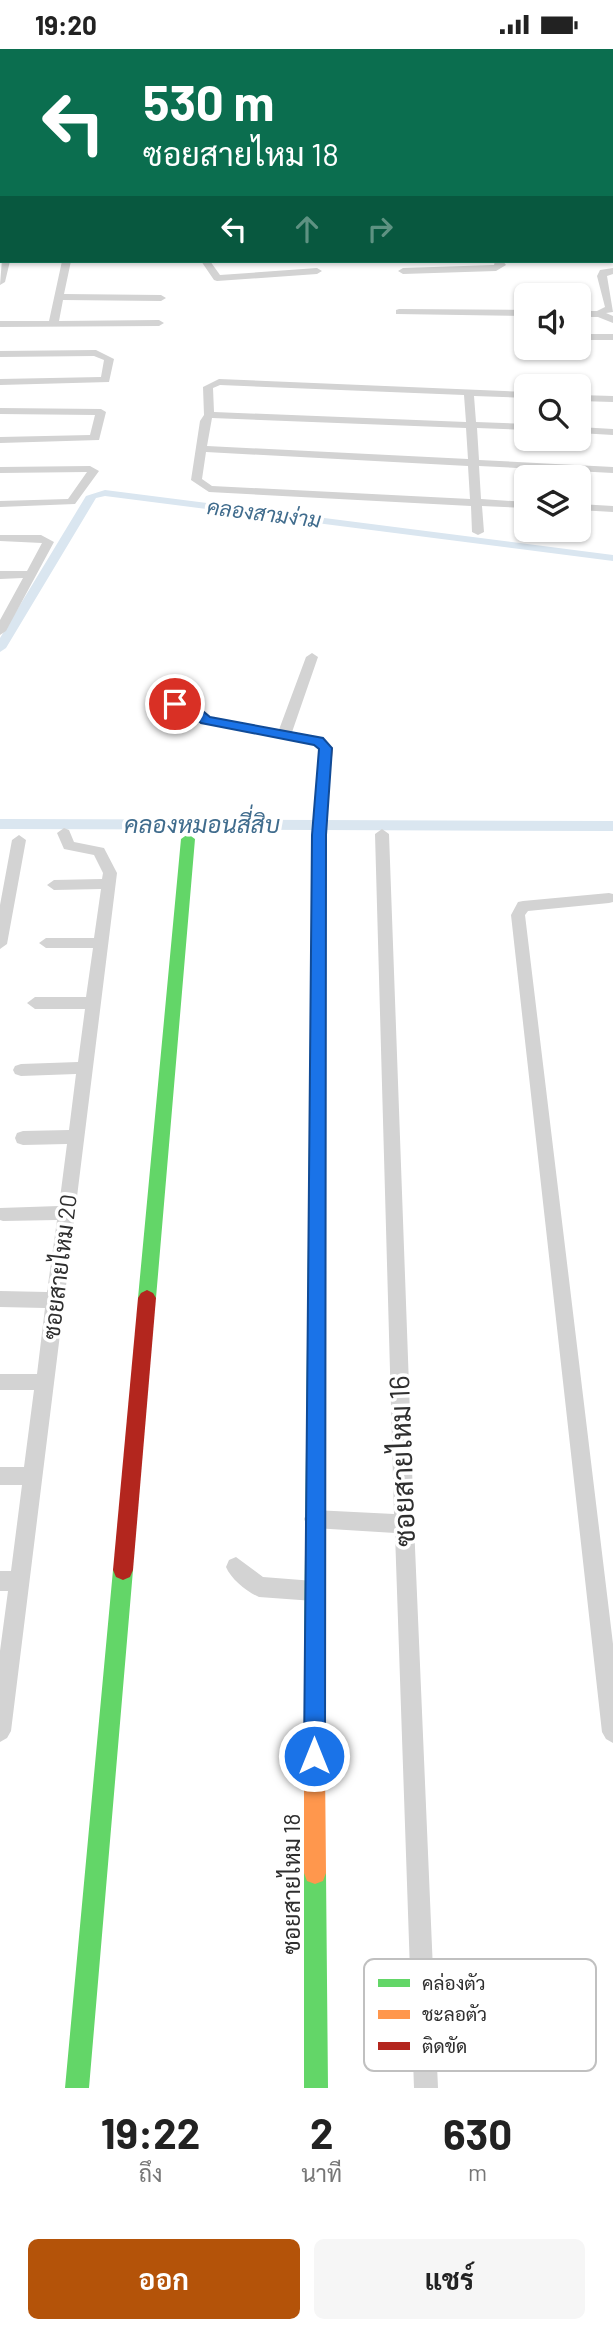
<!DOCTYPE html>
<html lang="th">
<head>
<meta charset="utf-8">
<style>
	body { margin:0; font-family:Barlow,Sarabun,sans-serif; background:#f6f6f6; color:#222; height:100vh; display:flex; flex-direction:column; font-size:26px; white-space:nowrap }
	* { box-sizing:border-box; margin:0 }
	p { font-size:23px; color:#767676 }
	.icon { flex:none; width:38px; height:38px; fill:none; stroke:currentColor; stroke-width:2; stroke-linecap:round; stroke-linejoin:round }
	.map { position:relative; height:2039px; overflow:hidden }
	.details { display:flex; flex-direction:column; background:#fff; flex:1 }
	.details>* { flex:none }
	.top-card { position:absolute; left:0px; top:0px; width:614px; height:214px; box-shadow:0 2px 5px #0004; background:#0b6e4f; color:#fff; overflow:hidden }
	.controls { position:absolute; left:514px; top:234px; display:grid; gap:14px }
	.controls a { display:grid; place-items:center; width:77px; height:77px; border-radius:10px; background:#fff; box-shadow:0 2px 5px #0004; font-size:35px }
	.pin { position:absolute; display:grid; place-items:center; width:60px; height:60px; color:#fff; margin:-30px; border:4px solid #fff; border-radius:50%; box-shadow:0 2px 7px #0007 }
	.me { position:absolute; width:77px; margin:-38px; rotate:0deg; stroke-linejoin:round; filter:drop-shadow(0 0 5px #0008) }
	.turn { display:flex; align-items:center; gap:24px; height:147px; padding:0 28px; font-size:32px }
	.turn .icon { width:91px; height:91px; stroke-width:2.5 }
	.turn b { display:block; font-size:49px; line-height:60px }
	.lanes { display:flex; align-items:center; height:66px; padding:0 28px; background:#0003; justify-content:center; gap:35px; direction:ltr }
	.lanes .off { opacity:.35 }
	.eta { display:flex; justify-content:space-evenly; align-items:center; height:119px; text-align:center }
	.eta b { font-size:42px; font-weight:700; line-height:49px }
	.primary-button { display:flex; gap:14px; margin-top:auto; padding:14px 28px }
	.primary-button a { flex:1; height:80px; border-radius:10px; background:#b45309; color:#fff; font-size:28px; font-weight:700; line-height:80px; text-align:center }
	.primary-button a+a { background:#f6f6f6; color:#222 }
	.status { display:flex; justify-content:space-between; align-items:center; height:49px; padding:0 35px; background:#fff; direction:ltr }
	.status svg { height:19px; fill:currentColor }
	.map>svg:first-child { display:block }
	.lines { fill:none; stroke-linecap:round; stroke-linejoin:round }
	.canal { fill:#dae6f0; fill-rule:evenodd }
	.street { fill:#d3d3d3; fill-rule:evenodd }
	.fast { fill:#63d668; fill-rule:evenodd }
	.slow { fill:#ff974d; fill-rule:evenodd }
	.jam { fill:#b3261e; fill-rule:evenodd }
	.route { fill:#1a73e8; stroke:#114b97; stroke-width:2 }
	.labels { text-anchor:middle; stroke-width:7; stroke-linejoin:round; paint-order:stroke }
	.far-water-label { font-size:21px; font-style:italic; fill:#406c8d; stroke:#fff }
	.street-label { font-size:23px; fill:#2e2e2e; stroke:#fff }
	.water-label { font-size:24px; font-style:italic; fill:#406c8d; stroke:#fff }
	.near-street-label { font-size:28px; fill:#2e2e2e; stroke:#fff }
	.key { fill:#fff; stroke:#c0c0c0; stroke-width:2 }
	.key-label { font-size:19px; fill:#2e2e2e }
</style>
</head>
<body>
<div class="status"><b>19:20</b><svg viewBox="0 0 49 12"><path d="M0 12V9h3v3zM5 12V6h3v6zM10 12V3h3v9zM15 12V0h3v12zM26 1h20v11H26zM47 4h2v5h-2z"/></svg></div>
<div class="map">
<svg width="613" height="2039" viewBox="0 0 613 2039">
	<rect width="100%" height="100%" fill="#fff"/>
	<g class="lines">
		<!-- canal -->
		<path class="canal" d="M105,441L613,506V512L105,447L96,449L6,599L0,603V589L86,447Z
			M0,770L613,772V782L0,780Z"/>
		<!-- street -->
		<path class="street" d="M3,0H11V2H3Z
			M98,0H106L96,2Z
			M153,0H161L162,2H154Z
			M229,0H238L240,2H231Z
			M355,0H365L367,2H357Z
			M468,0H477L479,2H470Z
			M0,14H2L0,24Z
			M612,35H613V40H612Z
			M612,71H613V76H612Z
			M612,88H613V93H612Z
			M612,107H613V111H612Z
			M0,173L2,174L0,184Z
			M2,210L10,212L5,233L0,236Z
			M62,212H71L64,245L161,246L166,249L161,252L63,251L59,272L159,271L164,274L159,277L0,278V272H49Z
			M201,212H210L220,226L317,219L322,222L317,225L217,232L214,231Z
			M495,212H503L506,216L496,222L403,225L398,222L403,219L494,216Z
			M613,219V225L607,227L613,263L606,264L613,267V274L598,268H579V262H597L605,258L597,227L600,221Z
			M399,260L527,261V267L396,265V261Z
			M579,285H613V291H579Z
			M96,301L114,310L109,333L0,336V330L101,328L104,311L94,307L0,308V302Z
			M219,330L527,343V349L474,347L476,373L527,375V381L477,379L479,411L613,418V424L479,417L481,450L527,453V459L482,457L484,483L478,486L472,483L471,457L209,443L191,431L200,372L204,366L203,338ZM220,336L464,346L466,373L214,363L213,339ZM212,369L466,379L468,410L207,397ZM206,403L468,417L470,450L212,437L202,430Z
			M579,346L613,347V353L579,352Z
			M0,359L101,360L106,363L99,391L0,394V388L90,386L95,366L0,365Z
			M579,378L613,380V386L579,384Z
			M90,417L99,422L75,455L0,458V452L68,450L87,423L0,424V418Z
			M579,455L613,457V463L579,461Z
			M0,486H41L54,493L6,582L0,586V571L23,529L0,530V522H27L42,494L0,492Z
			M312,604L318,608L291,686L284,690L279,689L277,686L306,608Z
			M64,779L69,781L74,793L104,799L117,824L11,1682L7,1689L0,1693V1602L8,1542H0V1522H11L22,1436H0V1418H24L34,1341H0V1325H37L45,1259L0,1258V1242L47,1243L57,1171L3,1172L0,1171V1159L59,1157L67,1095L23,1096L17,1094L15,1089L17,1084L23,1082L69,1081L76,1025L21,1027L15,1025L13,1021L15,1017L21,1015L78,1013L85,960H35L27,954L35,948H86L93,899H46L39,894L46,889H94L101,840L54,841L47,836L54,831L102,830L103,824L94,806L64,800L57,784Z
			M382,780L389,785L414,1475L438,2039H414L395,1484L314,1479L307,1477L304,1470L307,1463L314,1461L394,1465L375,785Z
			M19,786L26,791L7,895L0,900V856L12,791Z
			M609,844L613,845V853L609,854L528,862L525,866L613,1595V1694L606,1690L602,1683L511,866L518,853L523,852Z
			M236,1508L263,1528L314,1532L321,1535L324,1542L321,1549L314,1552L259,1548C247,1543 231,1530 226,1518L229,1511Z"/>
		<!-- fast -->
		<path class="fast" d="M612,82H613V86H612Z
			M0,89H2L0,94Z
			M319,776L326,781L324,1610L321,1617L314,1620L307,1617L304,1610L312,781Z
			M188,785L195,790L156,1249L153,1254L147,1257L141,1254L138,1249L181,790Z
			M123,1511L130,1514L133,1521L89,2039H65L113,1521L116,1514Z
			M315,1813L323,1816L326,1824L328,2039H304V1824L307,1816Z"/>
		<!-- slow -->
		<path class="slow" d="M175,651L198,658L209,668L318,688L333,699L324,784H314L312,781L319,700L314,696L200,674L188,664L170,658V652Z
			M314,1600L321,1603L324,1610L326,1824L323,1832L315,1835L307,1832L304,1824V1610L307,1603Z"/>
		<!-- jam -->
		<path class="jam" d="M147,1241L153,1244L156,1249L133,1521L130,1528L123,1531L116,1528L113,1521L138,1249L141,1244Z"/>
	</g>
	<!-- route -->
	<path class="route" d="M175,651L198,658L210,668L323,689L332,699L326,786L325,1707L322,1715L314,1718L307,1715L304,1707L312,786L319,700L314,696L201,674L189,664L170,658V652Z"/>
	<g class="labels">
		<!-- far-water labels -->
		<g class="far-water-label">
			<text transform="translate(264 465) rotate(7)" y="7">คลองสามง่าม</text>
		</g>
		<!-- street labels -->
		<g class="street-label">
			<text transform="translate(60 1218) rotate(-83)" y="8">ซอยสายไหม 20</text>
			<text transform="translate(292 1835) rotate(-90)" y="8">ซอยสายไหม 18</text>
		</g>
		<!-- water labels -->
		<g class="water-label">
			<text x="202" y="784">คลองหมอนสี่สิบ</text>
		</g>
		<!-- near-street labels -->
		<g class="near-street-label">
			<text transform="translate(402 1412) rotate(-92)" y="10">ซอยสายไหม 16</text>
		</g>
	</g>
	<!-- legend -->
	<rect x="364" y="1910" width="232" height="112" rx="10" class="key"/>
	<rect x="378" y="1930" width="32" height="8" fill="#63d668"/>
	<rect x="378" y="1961" width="32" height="9" fill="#ff974d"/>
	<rect x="378" y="1993" width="32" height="8" fill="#b3261e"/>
	<g class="key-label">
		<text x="422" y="1941">คล่องตัว</text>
		<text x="422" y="1972">ชะลอตัว</text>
		<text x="422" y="2004">ติดขัด</text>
	</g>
</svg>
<div class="controls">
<a><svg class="icon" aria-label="sound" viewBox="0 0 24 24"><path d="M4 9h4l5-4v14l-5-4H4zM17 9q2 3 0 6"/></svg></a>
<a><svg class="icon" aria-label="search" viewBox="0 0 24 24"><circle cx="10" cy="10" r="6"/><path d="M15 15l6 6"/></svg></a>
<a><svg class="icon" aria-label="layers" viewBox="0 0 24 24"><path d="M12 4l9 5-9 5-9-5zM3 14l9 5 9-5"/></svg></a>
</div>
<div class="pin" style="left:175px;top:655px;background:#d93025"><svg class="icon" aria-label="arrive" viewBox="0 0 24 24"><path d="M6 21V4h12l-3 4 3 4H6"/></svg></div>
<svg class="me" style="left:314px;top:1707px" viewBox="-20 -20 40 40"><circle r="17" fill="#1a73e8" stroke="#fff" stroke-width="3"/><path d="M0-11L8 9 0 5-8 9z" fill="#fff"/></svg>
<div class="top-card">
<div class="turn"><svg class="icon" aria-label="left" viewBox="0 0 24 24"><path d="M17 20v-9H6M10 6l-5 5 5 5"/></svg><div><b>530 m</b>ซอยสายไหม 18</div></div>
<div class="lanes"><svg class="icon" aria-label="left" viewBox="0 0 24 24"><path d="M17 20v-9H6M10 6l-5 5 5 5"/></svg><svg class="icon off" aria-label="ahead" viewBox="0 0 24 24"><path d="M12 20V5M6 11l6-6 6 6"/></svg><svg class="icon off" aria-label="right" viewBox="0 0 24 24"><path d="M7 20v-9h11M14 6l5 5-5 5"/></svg></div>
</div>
</div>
<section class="details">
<div class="eta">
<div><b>19:22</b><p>ถึง</p></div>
<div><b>2</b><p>นาที</p></div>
<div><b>630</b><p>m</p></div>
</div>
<div class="primary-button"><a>ออก</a><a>แชร์</a></div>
</section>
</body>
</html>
